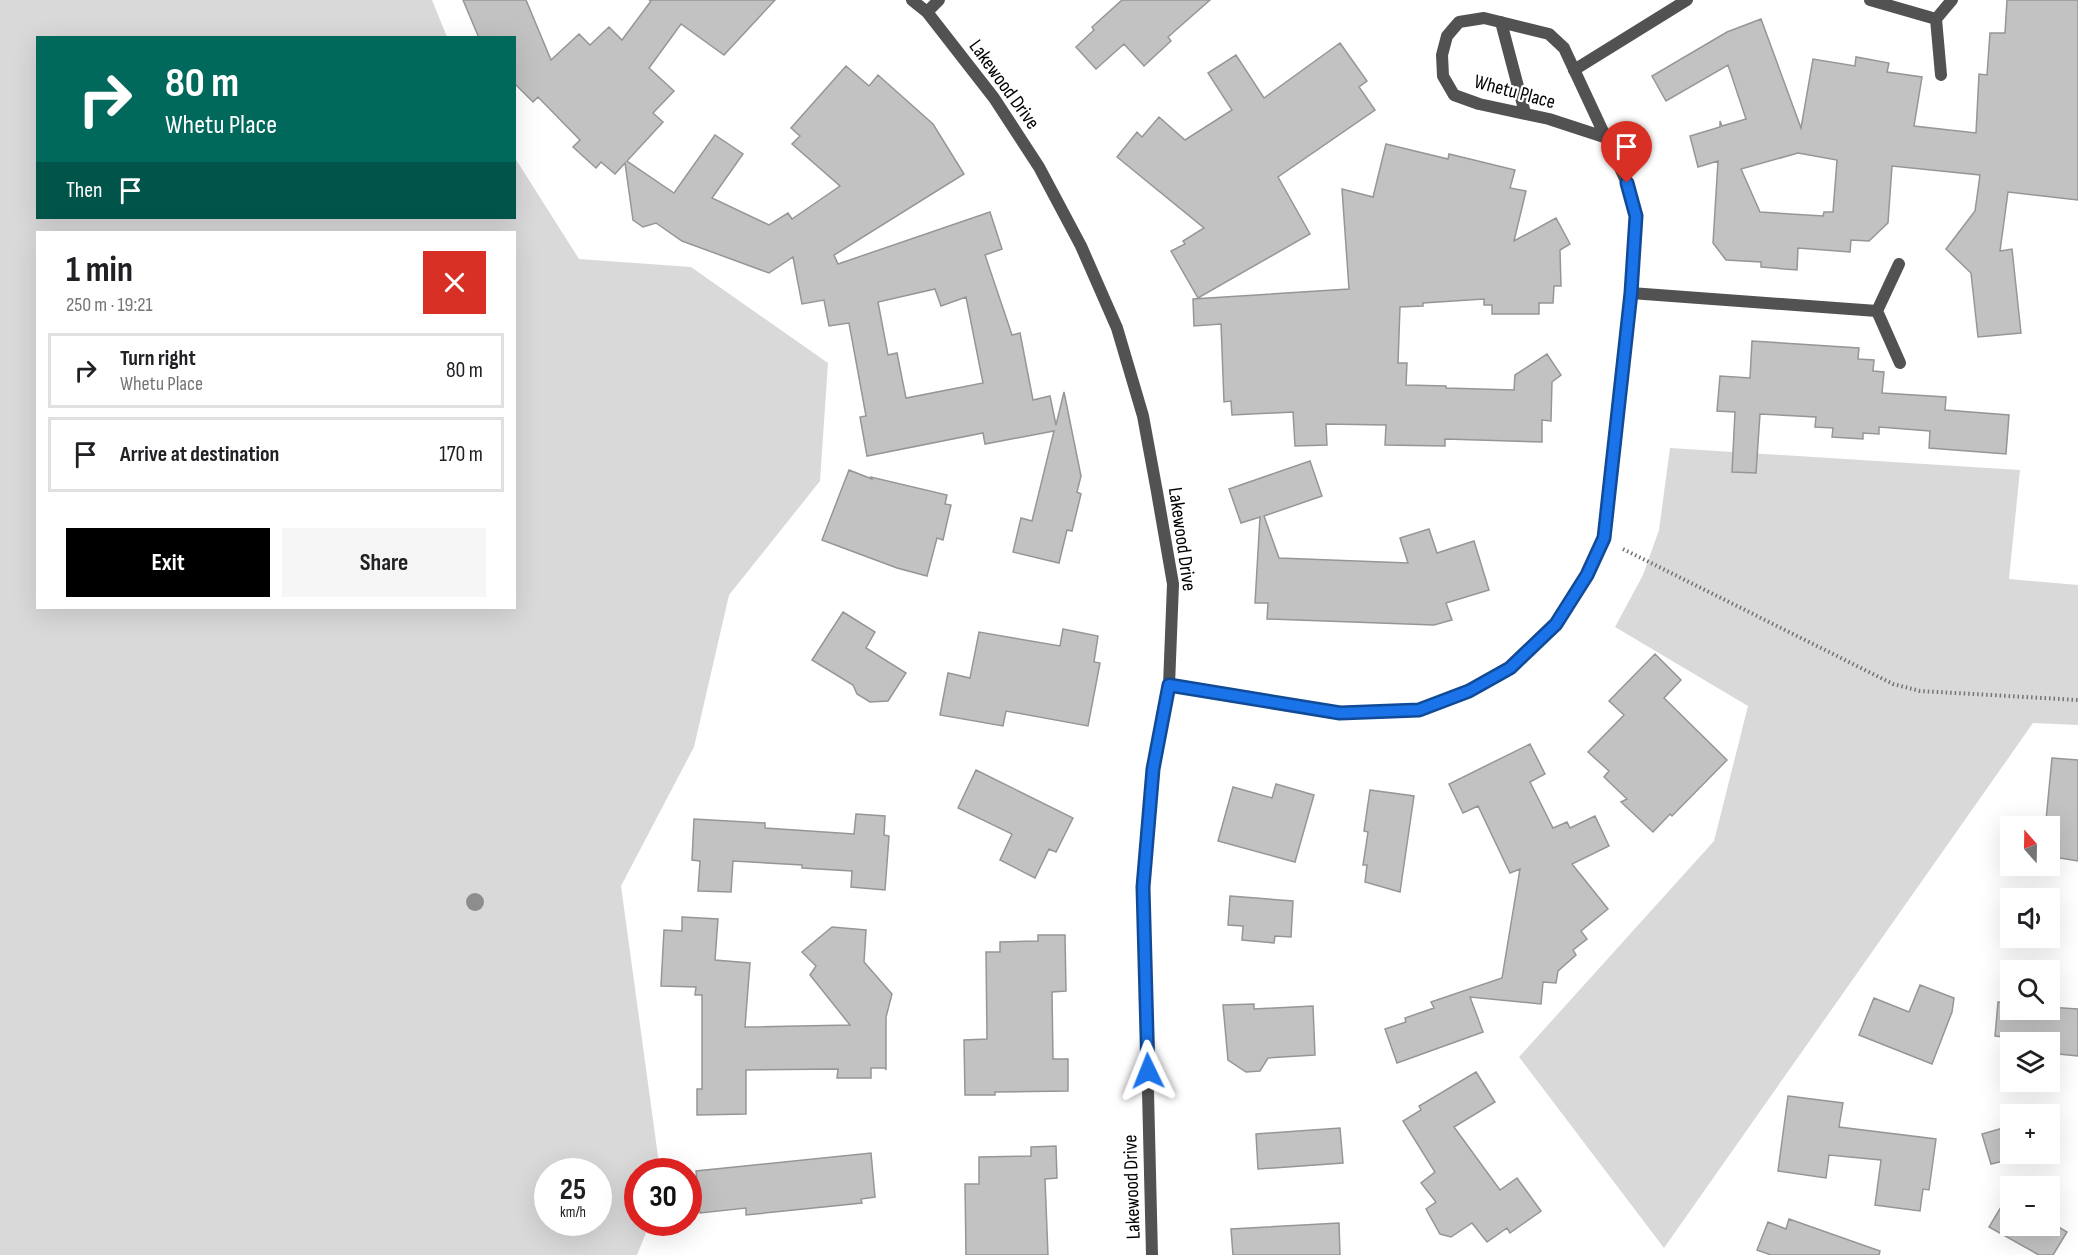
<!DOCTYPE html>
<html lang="en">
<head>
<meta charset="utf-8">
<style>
	body { margin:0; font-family:"Sofia Sans Condensed",sans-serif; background:#f6f6f6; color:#202124; height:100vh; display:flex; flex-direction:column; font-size:22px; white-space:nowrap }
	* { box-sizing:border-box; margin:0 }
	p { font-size:20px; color:#757577 }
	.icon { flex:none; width:33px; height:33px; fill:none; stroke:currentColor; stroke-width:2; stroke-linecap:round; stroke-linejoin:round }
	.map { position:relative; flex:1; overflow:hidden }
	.details { position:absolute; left:36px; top:231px; width:480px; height:378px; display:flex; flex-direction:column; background:#fff; border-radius:0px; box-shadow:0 6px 24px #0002 }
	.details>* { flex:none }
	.hud { position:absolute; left:36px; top:36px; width:480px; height:183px; border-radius:0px; box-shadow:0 6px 24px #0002; background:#00695c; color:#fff; overflow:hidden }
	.needle { width:39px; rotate:340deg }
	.fabs { position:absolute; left:2000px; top:816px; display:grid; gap:12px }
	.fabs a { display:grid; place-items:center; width:60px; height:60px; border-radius:0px; background:#fff; box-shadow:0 6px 24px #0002; font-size:30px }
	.speed { position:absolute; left:534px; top:1158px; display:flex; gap:12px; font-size:30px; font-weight:700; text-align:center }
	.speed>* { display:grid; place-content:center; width:78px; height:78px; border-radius:50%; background:#fff; box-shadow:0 6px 24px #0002; line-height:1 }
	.speed small { font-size:15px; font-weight:400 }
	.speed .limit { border:9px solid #d22; background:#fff; color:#111 }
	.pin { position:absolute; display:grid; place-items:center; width:51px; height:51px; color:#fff; margin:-62px -26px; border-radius:50% 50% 50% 0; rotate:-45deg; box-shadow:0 0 6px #0007 }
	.pin .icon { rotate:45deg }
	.me { position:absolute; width:66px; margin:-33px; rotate:358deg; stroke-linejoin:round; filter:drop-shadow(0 0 4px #0008) }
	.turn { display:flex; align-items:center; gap:21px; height:126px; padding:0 30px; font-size:27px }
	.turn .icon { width:78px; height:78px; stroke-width:2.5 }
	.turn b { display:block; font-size:42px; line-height:51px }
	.then { display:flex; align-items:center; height:57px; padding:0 30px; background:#0003; gap:12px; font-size:22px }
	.round { display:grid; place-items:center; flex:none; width:63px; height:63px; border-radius:0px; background:#f6f6f6 }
	.head { display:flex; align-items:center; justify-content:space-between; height:102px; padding:0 30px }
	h1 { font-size:36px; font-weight:700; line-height:45px }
	.primary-button { display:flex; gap:12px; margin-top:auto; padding:12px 30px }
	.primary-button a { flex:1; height:69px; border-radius:0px; background:#000; color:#fff; font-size:24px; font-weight:700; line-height:69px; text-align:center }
	.primary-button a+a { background:#f6f6f6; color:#202124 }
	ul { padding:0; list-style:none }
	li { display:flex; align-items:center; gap:18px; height:75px; margin:0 12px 9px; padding:0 18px; border:3px solid #e0e0e0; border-radius:0px }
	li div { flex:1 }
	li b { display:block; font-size:22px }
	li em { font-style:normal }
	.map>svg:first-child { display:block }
	.green { fill:#d9d9d9; fill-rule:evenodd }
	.building { fill:#c2c2c2; stroke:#969696; stroke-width:1.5; fill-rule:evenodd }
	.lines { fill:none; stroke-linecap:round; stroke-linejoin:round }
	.path { stroke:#747474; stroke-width:4; stroke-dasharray:1.5 3; stroke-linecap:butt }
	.service { stroke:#525252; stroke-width:12 }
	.minor { stroke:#525252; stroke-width:12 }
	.tree { fill:#8d8d8d }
	.route-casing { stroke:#114b97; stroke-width:15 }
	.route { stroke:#1a73e8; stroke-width:10 }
	.labels { text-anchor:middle; stroke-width:4.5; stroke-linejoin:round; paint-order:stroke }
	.street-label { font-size:20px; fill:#000; stroke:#fff }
</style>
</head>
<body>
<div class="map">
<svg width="2078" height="1255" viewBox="0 0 2078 1255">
	<rect width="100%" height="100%" fill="#fff"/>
	<!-- green -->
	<path class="green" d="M0,0H432L447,37L38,38V218H514L515,158L579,259L691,267L828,363L820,481L729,595L694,747L621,886L660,1171L638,1172V1222L650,1223L637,1255H0ZM38,232H514V608H38ZM548,1172H598V1222H548Z
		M1670,448L2020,470L2009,579L2078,585V725L2033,723L1664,1248L1519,1057L1714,841L1748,706L1615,627L1643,575L1659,530Z"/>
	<!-- building -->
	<path class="building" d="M463,0H526L551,60L579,34L590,45L609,27L622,40L651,1L649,0H775L724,55L681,24L649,68L674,91L653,113L663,122L627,161L674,193L715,135L743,154L712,198L769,225L788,213L792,219L840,186L792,144L800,136L791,128L846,66L869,86L878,75L933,124L964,174L834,255L838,264L990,212L1002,249L985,255L1012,335L1020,333L1033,400L1050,396L1056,425L1064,392L1081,476L1077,492L1081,494L1072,531L1067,530L1059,563L1013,552L1021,518L1032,521L1054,431L985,444L983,433L867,456L860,417L866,416L849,323L829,326L824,300L802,304L793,257L769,273L682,241L656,223L643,227L633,220L625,163L615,174L601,162L596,168L573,147L580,140L538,97L533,102L514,83V38H479ZM935,289L941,306L966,297L983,383L906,398L897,353L888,355L878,302Z
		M1122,0H1210L1168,37L1171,41L1144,66L1124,44L1096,69L1076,47L1094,30L1092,27Z
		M2007,0H2078V200L2008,192L2000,251L2012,249L2021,333L1978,337L1971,273L1946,249L1975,211L1980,175L1892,166L1888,223L1869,241L1851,240L1850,252L1798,248L1797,270L1761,267V262L1726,260L1713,243L1718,161L1698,167L1690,136L1720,127V121L1722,126L1746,119L1728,65L1666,101L1652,76L1727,32L1761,19L1801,128L1813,59L1855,66L1856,57L1889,63L1887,72L1922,77L1914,126L1976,133L1979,74L1987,75L1990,33H2005ZM1798,153L1837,160L1833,212H1824L1823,216L1760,212L1741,169Z
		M1340,43L1367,81L1359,87L1375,110L1278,177L1310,234L1198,298L1171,251L1185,244L1183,241L1204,228L1117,157L1137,132L1142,137L1159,117L1185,140L1232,110L1208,73L1236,55L1264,98Z
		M1386,144L1448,159L1449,154L1515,170L1510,188L1526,191L1514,241L1556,218L1570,244L1560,250L1561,286H1554L1553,303H1539V314H1492V305H1484V299L1423,303V306L1400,307L1398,363H1407L1406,385L1446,386V388L1514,390L1515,375L1547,354L1561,375L1552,382L1551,421L1542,420V442L1445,439V446L1385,445L1386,425L1326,424L1327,445L1295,446L1293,412L1232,415L1231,401L1224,402L1221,324L1194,326L1193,299L1349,289L1342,189L1373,197Z
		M1752,341L1859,348L1858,359L1874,360L1873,371L1884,372L1882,393L1946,397L1945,410L2009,415L2006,454L1929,448L1930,431L1879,427V434L1863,433V439L1832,437L1833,428L1815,427L1816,417L1760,414L1756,473L1732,472L1735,412L1717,411L1720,376L1750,378Z
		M1310,461L1322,496L1264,516L1279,558L1408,563L1400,538L1429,529L1437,553L1474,541L1489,590L1446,603L1452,620L1434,625L1267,619L1268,603H1255L1260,517L1241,523L1229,489Z
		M849,470L872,479L871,477L947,495L945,504L951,505L943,540L937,538L927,576L897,568L822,540Z
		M843,612L875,632L866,648L906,673L888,701L870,702L857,694L853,685L812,660Z
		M1063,629L1098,636L1094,662L1100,663L1088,726L1006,711L1003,726L940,715L948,673L970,678L979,632L1060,646Z
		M1655,654L1681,680L1664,698L1727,760L1672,816L1670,814L1653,832L1621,802L1627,799L1604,777L1609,771L1588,752L1624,715L1609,701Z
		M1530,744L1545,774L1530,782L1553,828L1567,822L1570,828L1595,816L1609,846L1572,864L1608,909L1581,931L1587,939L1573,950L1576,955L1558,971L1556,983L1543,982L1541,1004L1470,997L1483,1032L1397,1063L1385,1029L1406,1022L1405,1018L1434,1008L1431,1002L1502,978L1520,869L1510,873L1478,806L1463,813L1449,784Z
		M2052,758L2078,760V861L2049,856V826H2029L2030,818L2046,820Z
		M976,770L1073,818L1056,852L1049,849L1035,878L1000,860L1012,834L958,808Z
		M1276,784L1314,795L1295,862L1218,841L1233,787L1272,798Z
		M1370,790L1414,796L1400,892L1365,882L1367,865H1363L1368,832L1364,831Z
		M856,814L885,816L884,835L889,836L885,890L851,887L852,871L802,868V865L733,861L731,892L698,891L700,861L692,860L694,819L765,823V828L854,834Z
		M1230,896L1293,901L1291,937L1275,936L1274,943L1242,940L1243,926L1228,925Z
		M682,917L718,919L715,960L750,963L745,1027L850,1025L810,975L816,966L802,952L832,927L866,930L864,962L892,994L886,1017V1070L885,1068H871V1078H837L838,1069L746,1070V1114L697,1115V1089H702V995H695L696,987L661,986L664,930L682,931Z
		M1038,935H1065L1066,991L1052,992L1053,1059H1068V1091L995,1092V1095H965L964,1040L987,1039L986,952H1000V942L1038,941Z
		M1920,985L1954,998L1952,1012L1932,1064L1859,1035L1874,998L1909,1012Z
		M1998,1002L2010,1003V1010H2049V1007L2078,1009V1056L2049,1053V1042L1995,1036Z
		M1254,1004V1009L1313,1006L1315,1055L1268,1058L1260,1071L1246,1072L1228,1060L1223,1005Z
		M1476,1072L1495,1102L1454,1127L1500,1190L1517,1178L1541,1211L1510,1233L1507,1228L1487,1242L1472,1223L1451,1237L1440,1234L1426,1209L1436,1202L1421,1183L1435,1172L1403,1121L1421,1110L1419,1106Z
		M1788,1096L1843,1103L1839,1127L1936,1139L1929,1190L1923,1189L1920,1211L1875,1205L1881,1160L1829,1155L1826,1178L1778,1171Z
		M2010,1126V1154H2031L1991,1164L1982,1134Z
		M1340,1128L1343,1163L1258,1169L1256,1134Z
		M1056,1146L1057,1178L1045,1179L1048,1255H966L965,1184H979V1157L1031,1156V1147Z
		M871,1153L875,1197L861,1199L862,1203L746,1215V1208L700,1213L696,1171Z
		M2007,1197L2010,1199V1226H2049V1221L2067,1232L2053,1255H2039L1989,1227Z
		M1789,1219L1880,1251L1879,1255H1771L1757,1250L1768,1222L1786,1229Z
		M1339,1223L1340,1255H1233L1231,1229Z"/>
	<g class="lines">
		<!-- path -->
		<path class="path" d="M1623,549L1893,684L1920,691L2078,700"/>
		<!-- service -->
		<path class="service" d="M1870,0L1936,19L1952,0
			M927,12L939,0
			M1936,19L1941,75
			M1574,70L1687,0
			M1631,293L1877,311L1899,264
			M1877,311L1900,363"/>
		<!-- minor -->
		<path class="minor" d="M912,0L927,12L994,98L1039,167L1081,246L1117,328L1143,416L1157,492L1173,584L1169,685L1153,769L1143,887L1152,1255
			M1501,22L1525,113
			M1169,685L1340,713L1419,710L1469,691L1510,668L1556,624L1587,575L1604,538L1631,293L1636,215L1627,183L1564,48L1549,34L1484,18L1459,22L1447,36L1442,55L1443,76L1454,95L1479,104L1549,119L1604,137"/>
	</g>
	<!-- trees -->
	<circle class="tree" cx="475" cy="902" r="9"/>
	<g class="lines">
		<!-- route casing -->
		<g class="route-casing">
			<path id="route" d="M1148,1071L1143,887L1153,769L1169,685L1340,713L1419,710L1469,691L1510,668L1556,624L1587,575L1604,538L1631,293L1636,216L1627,183"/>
		</g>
		<!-- route -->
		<use href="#route" class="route"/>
	</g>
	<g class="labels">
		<!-- street labels -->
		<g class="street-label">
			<text transform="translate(1005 84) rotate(54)" y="7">Lakewood Drive</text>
			<text transform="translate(1515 91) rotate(15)" y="7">Whetu Place</text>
			<text transform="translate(1183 539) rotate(82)" y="7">Lakewood Drive</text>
			<text transform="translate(1131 1187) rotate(-92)" y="7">Lakewood Drive</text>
		</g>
	</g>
</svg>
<div class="fabs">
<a><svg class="needle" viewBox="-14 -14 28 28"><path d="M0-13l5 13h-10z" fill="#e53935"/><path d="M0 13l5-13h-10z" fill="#757577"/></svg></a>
<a><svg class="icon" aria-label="sound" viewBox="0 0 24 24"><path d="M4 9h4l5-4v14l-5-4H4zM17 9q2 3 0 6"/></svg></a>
<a><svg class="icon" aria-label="search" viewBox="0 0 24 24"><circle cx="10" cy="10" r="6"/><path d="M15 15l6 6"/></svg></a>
<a><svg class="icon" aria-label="layers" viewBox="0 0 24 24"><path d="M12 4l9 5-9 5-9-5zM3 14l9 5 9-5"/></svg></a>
<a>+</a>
<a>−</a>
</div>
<div class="speed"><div>25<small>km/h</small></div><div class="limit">30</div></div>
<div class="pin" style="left:1627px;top:183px;background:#d93025"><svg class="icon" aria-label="arrive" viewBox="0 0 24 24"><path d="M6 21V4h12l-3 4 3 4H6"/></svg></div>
<svg class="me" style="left:1148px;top:1071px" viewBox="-20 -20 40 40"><path d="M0-17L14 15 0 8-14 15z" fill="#1a73e8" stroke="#fff" stroke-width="4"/></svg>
<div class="hud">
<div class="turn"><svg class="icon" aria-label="right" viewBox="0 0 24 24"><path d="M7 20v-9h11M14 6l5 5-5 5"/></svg><div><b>80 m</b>Whetu Place</div></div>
<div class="then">Then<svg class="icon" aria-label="arrive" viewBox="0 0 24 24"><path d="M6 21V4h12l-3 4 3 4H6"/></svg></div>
</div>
<section class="details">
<div class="head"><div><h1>1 min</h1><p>250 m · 19:21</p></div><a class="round" style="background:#d93025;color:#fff"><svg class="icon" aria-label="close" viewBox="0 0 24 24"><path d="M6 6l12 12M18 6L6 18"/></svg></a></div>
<ul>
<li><svg class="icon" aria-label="right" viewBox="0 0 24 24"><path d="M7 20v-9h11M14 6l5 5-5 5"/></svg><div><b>Turn right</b><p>Whetu Place</p></div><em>80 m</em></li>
<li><svg class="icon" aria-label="arrive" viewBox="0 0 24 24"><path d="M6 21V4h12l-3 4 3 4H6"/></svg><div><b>Arrive at destination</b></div><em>170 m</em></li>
</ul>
<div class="primary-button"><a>Exit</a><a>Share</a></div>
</section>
</div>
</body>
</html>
